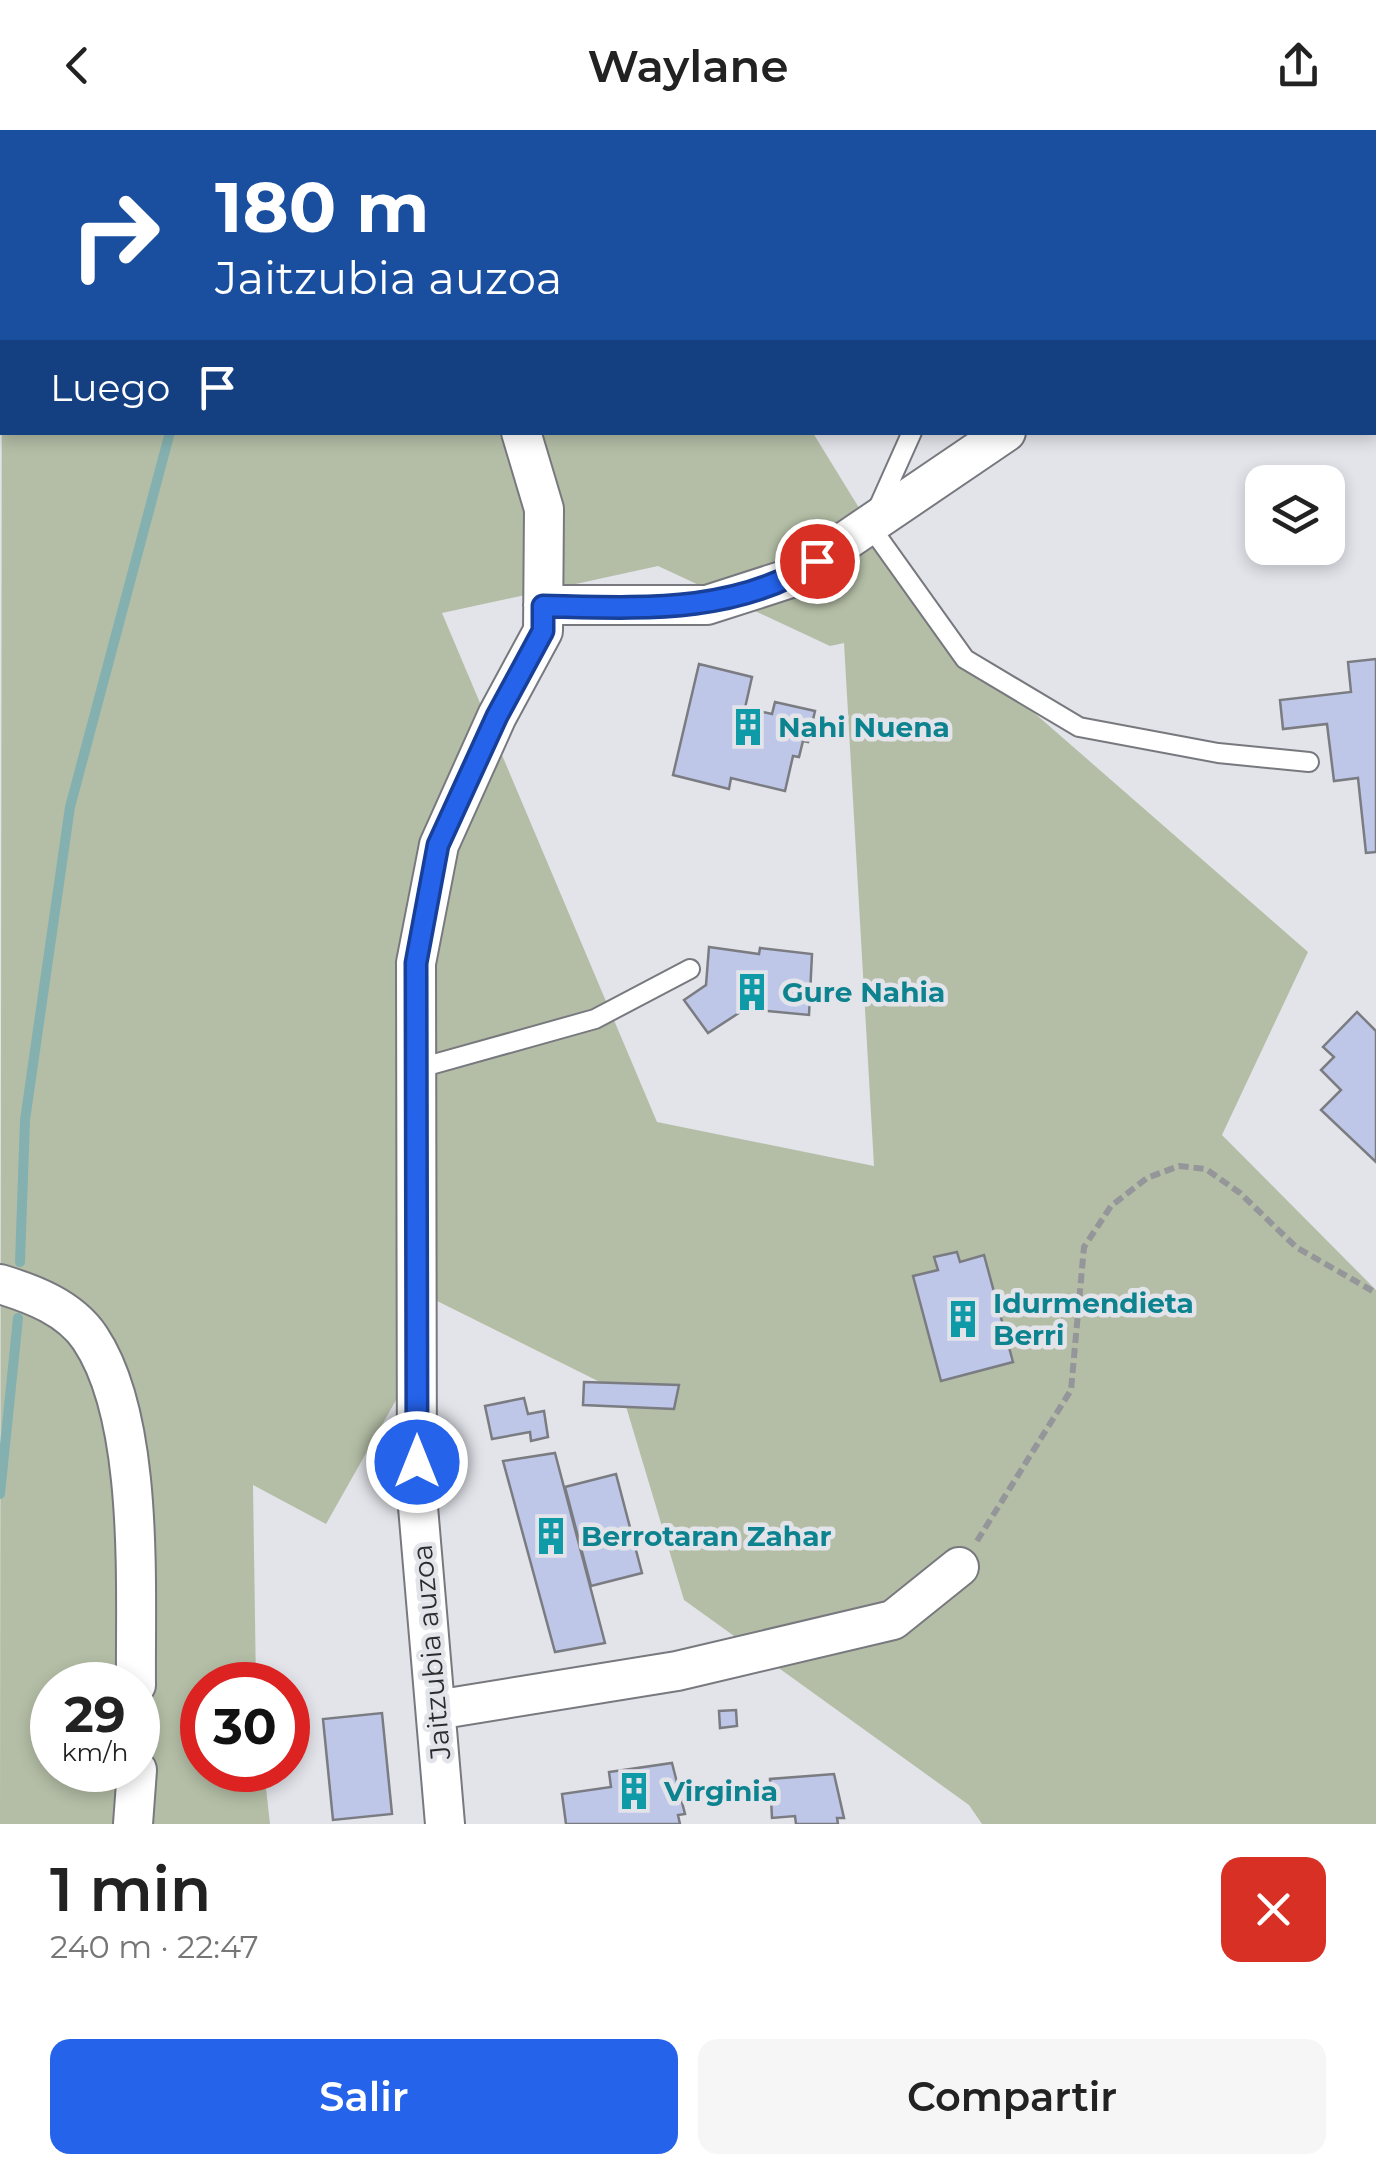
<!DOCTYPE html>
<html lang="es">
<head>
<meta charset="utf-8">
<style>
	body { margin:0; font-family:Montserrat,sans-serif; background:#f6f6f6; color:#222; height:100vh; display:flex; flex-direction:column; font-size:38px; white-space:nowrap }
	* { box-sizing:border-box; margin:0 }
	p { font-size:32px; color:#767676 }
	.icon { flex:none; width:55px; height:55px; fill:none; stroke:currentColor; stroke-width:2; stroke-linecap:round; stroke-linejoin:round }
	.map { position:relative; height:1694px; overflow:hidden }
	.side { display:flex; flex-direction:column; background:#fff; flex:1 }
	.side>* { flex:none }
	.banner { position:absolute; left:0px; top:0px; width:1378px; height:305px; box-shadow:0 5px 15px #0003; background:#1a4fa0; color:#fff; overflow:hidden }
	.fabs { position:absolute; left:1245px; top:335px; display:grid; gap:20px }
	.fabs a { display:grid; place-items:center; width:100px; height:100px; border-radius:20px; background:#fff; box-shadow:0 5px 15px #0003; font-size:50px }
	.speed { position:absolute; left:30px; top:1532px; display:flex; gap:20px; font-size:50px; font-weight:700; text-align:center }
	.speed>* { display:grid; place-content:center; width:130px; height:130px; border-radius:50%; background:#fff; box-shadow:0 5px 15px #0003; line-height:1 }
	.speed small { font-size:25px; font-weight:400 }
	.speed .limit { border:15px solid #d22; background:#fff; color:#111 }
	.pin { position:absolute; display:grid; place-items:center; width:85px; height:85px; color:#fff; margin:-42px; border:5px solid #fff; border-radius:50%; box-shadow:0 2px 10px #0007 }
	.me { position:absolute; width:110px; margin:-55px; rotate:0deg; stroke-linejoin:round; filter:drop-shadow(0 0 8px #0008) }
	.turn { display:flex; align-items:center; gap:35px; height:210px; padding:0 50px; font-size:45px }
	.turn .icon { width:130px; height:130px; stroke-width:2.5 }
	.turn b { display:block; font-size:70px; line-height:85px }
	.then { display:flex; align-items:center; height:95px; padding:0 50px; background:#0003; gap:20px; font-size:38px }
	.round { display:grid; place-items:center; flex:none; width:105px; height:105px; border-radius:20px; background:#f6f6f6 }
	.headline { display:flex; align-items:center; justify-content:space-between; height:170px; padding:0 50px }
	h1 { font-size:60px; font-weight:600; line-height:75px }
	.button { display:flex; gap:20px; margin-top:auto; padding:20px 50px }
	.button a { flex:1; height:115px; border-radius:20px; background:#2563eb; color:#fff; font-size:40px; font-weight:600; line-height:115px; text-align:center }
	.button a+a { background:#f6f6f6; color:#222 }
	header { display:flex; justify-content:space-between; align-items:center; height:130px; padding:0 50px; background:#fff; font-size:45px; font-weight:600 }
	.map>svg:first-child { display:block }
	.green { fill:#b4bea6; fill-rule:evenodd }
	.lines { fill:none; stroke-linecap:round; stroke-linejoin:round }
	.stream { stroke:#84b1b0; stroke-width:10 }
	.building { fill:#bec7e8; stroke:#7a7c81; stroke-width:2.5 }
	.lane-casing { stroke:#78797f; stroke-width:22 }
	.street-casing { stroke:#78797f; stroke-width:42 }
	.path { stroke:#94969a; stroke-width:6; stroke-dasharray:10 5; stroke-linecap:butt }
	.lane { stroke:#fff; stroke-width:18 }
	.street { stroke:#fff; stroke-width:38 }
	.route-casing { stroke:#184099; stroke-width:25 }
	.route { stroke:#2563eb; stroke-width:18 }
	.labels { text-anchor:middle; stroke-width:9; stroke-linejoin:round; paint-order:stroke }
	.culture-label { font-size:28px; font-weight:bold; fill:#0d838f; stroke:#e2e4ea; text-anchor:start }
	.street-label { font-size:28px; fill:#2b2c2e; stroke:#e2e4ea }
</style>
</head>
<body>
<header><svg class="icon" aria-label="back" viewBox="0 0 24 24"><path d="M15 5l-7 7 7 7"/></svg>Waylane<svg class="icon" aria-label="share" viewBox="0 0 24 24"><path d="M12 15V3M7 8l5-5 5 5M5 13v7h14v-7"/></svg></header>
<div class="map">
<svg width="1376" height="1694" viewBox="0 0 1376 1694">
	<rect width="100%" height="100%" fill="#e2e4ea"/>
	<!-- green -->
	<path class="green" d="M0,0H737V2H2V57Z
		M2,102V302L813,303L928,490L1308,822L1222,1005L1376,1160V1694H982L969,1675L684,1470L622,1263L417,1161V1233L326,1394L253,1355L256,1555H202V1640H264L270,1694H0ZM658,436L830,516L844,513L874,1036L657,992L442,483ZM52,1555H138V1640H52Z"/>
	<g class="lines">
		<!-- stream -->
		<path class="stream" d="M155,0V2
			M20,1132L25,990L70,677L170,302
			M0,1364L18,1188"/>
	</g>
	<!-- building -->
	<path class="building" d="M1376,529V722L1366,723L1358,648L1334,651L1327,594L1283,599L1280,570L1351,562L1348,532Z
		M699,534L752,547L745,578L772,584L775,572L815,581L808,612L803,611L799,627L793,626L785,661L731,648L729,659L673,645Z
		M709,817L759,824L760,818L812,824L809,885L745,879L708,903L684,870L706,855Z
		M1357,882L1376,901V1032L1321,980L1341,960L1321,940L1334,927L1323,917Z
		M957,1122L960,1132L984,1125L1013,1232L941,1251L913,1146L938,1140L934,1127Z
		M584,1252L679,1255L674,1279L583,1275Z
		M524,1268L528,1284L544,1281L548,1307L531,1311L530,1302L492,1309L485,1276Z
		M555,1323L605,1513L555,1522L503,1331Z
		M616,1344L642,1443L591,1456L565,1357Z
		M736,1580L737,1596L720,1598L719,1581Z
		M382,1583L392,1684L333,1690L323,1589Z
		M672,1633L685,1684L678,1685L680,1694H566L562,1664L611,1657L609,1642Z
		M834,1644L844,1688H837L838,1694H796L795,1686L772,1688L770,1649Z"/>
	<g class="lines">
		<!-- lane casing -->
		<g class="lane-casing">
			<path id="lane" d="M1218,0L1219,2
				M1375,267L1376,266
				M1375,290L1376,291
				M912,302L870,396L965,529L1079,597L1218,623L1309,632
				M416,939L595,889L690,839"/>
		</g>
		<!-- street casing -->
		<g class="street-casing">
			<path id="street" d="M448,0L449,2
				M1375,127H1376
				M543,475H707L791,448L1006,302
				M0,1154C33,1164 70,1178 90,1208C145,1290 135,1458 136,1555
				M436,1580L677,1541L893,1490L959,1437
				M133,1694L137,1640
				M445,1694L417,1365L416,833L439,715L497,586L543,501L544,379L521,302"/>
		</g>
		<!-- path -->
		<path class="path" d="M977,1411L1071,1260L1084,1117L1111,1076L1147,1048L1179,1036L1206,1039L1240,1063L1296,1117L1376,1163"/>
		<!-- lane -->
		<use href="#lane" class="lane"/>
		<!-- street -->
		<use href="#street" class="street"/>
	</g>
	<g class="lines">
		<!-- route casing -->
		<g class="route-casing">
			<path id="route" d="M417,1332L416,833L438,715L497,586L543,501V476C637,478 736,485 817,431"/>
		</g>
		<!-- route -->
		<use href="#route" class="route"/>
	</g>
	<!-- icons -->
	<defs>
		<g id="building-bare" transform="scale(3)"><path d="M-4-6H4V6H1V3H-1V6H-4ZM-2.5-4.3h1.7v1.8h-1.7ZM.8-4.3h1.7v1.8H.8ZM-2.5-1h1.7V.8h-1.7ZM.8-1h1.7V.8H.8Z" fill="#0f9aa8" stroke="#e2e4ea" stroke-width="2.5" paint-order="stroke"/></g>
	</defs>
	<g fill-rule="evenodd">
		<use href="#building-bare" x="748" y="597"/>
		<use href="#building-bare" x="752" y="862"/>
		<use href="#building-bare" x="963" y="1189"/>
		<use href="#building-bare" x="551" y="1406"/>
		<use href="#building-bare" x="634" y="1661"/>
	</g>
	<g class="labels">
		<!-- culture labels -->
		<g class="culture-label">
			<text x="778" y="607">Nahi Nuena</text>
			<text x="782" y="872">Gure Nahia</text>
			<text x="993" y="1183">Idurmendieta<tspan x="993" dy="32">Berri</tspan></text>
			<text x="581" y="1416">Berrotaran Zahar</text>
			<text x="664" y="1671">Virginia</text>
		</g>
		<!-- street labels -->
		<g class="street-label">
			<text transform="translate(431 1522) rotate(-95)" y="10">Jaitzubia auzoa</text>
		</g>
	</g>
</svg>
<div class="fabs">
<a><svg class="icon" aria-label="layers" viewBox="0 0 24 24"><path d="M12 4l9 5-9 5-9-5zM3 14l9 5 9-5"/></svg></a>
</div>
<div class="speed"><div>29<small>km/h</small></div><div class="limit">30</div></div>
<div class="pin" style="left:817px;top:431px;background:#d93025"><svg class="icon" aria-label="arrive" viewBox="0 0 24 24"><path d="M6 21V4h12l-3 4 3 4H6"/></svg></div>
<svg class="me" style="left:417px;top:1332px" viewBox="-20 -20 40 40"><circle r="17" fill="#2563eb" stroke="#fff" stroke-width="3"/><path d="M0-11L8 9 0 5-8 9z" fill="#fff"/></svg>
<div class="banner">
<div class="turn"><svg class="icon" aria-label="right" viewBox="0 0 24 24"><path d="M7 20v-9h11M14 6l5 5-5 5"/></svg><div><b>180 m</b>Jaitzubia auzoa</div></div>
<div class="then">Luego<svg class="icon" aria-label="arrive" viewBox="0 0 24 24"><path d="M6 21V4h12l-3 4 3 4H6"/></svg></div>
</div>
</div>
<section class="side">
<div class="headline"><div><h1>1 min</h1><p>240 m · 22:47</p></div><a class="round" style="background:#d93025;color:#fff"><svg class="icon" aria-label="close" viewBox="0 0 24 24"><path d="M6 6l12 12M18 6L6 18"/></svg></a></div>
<div class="button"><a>Salir</a><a>Compartir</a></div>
</section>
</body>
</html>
